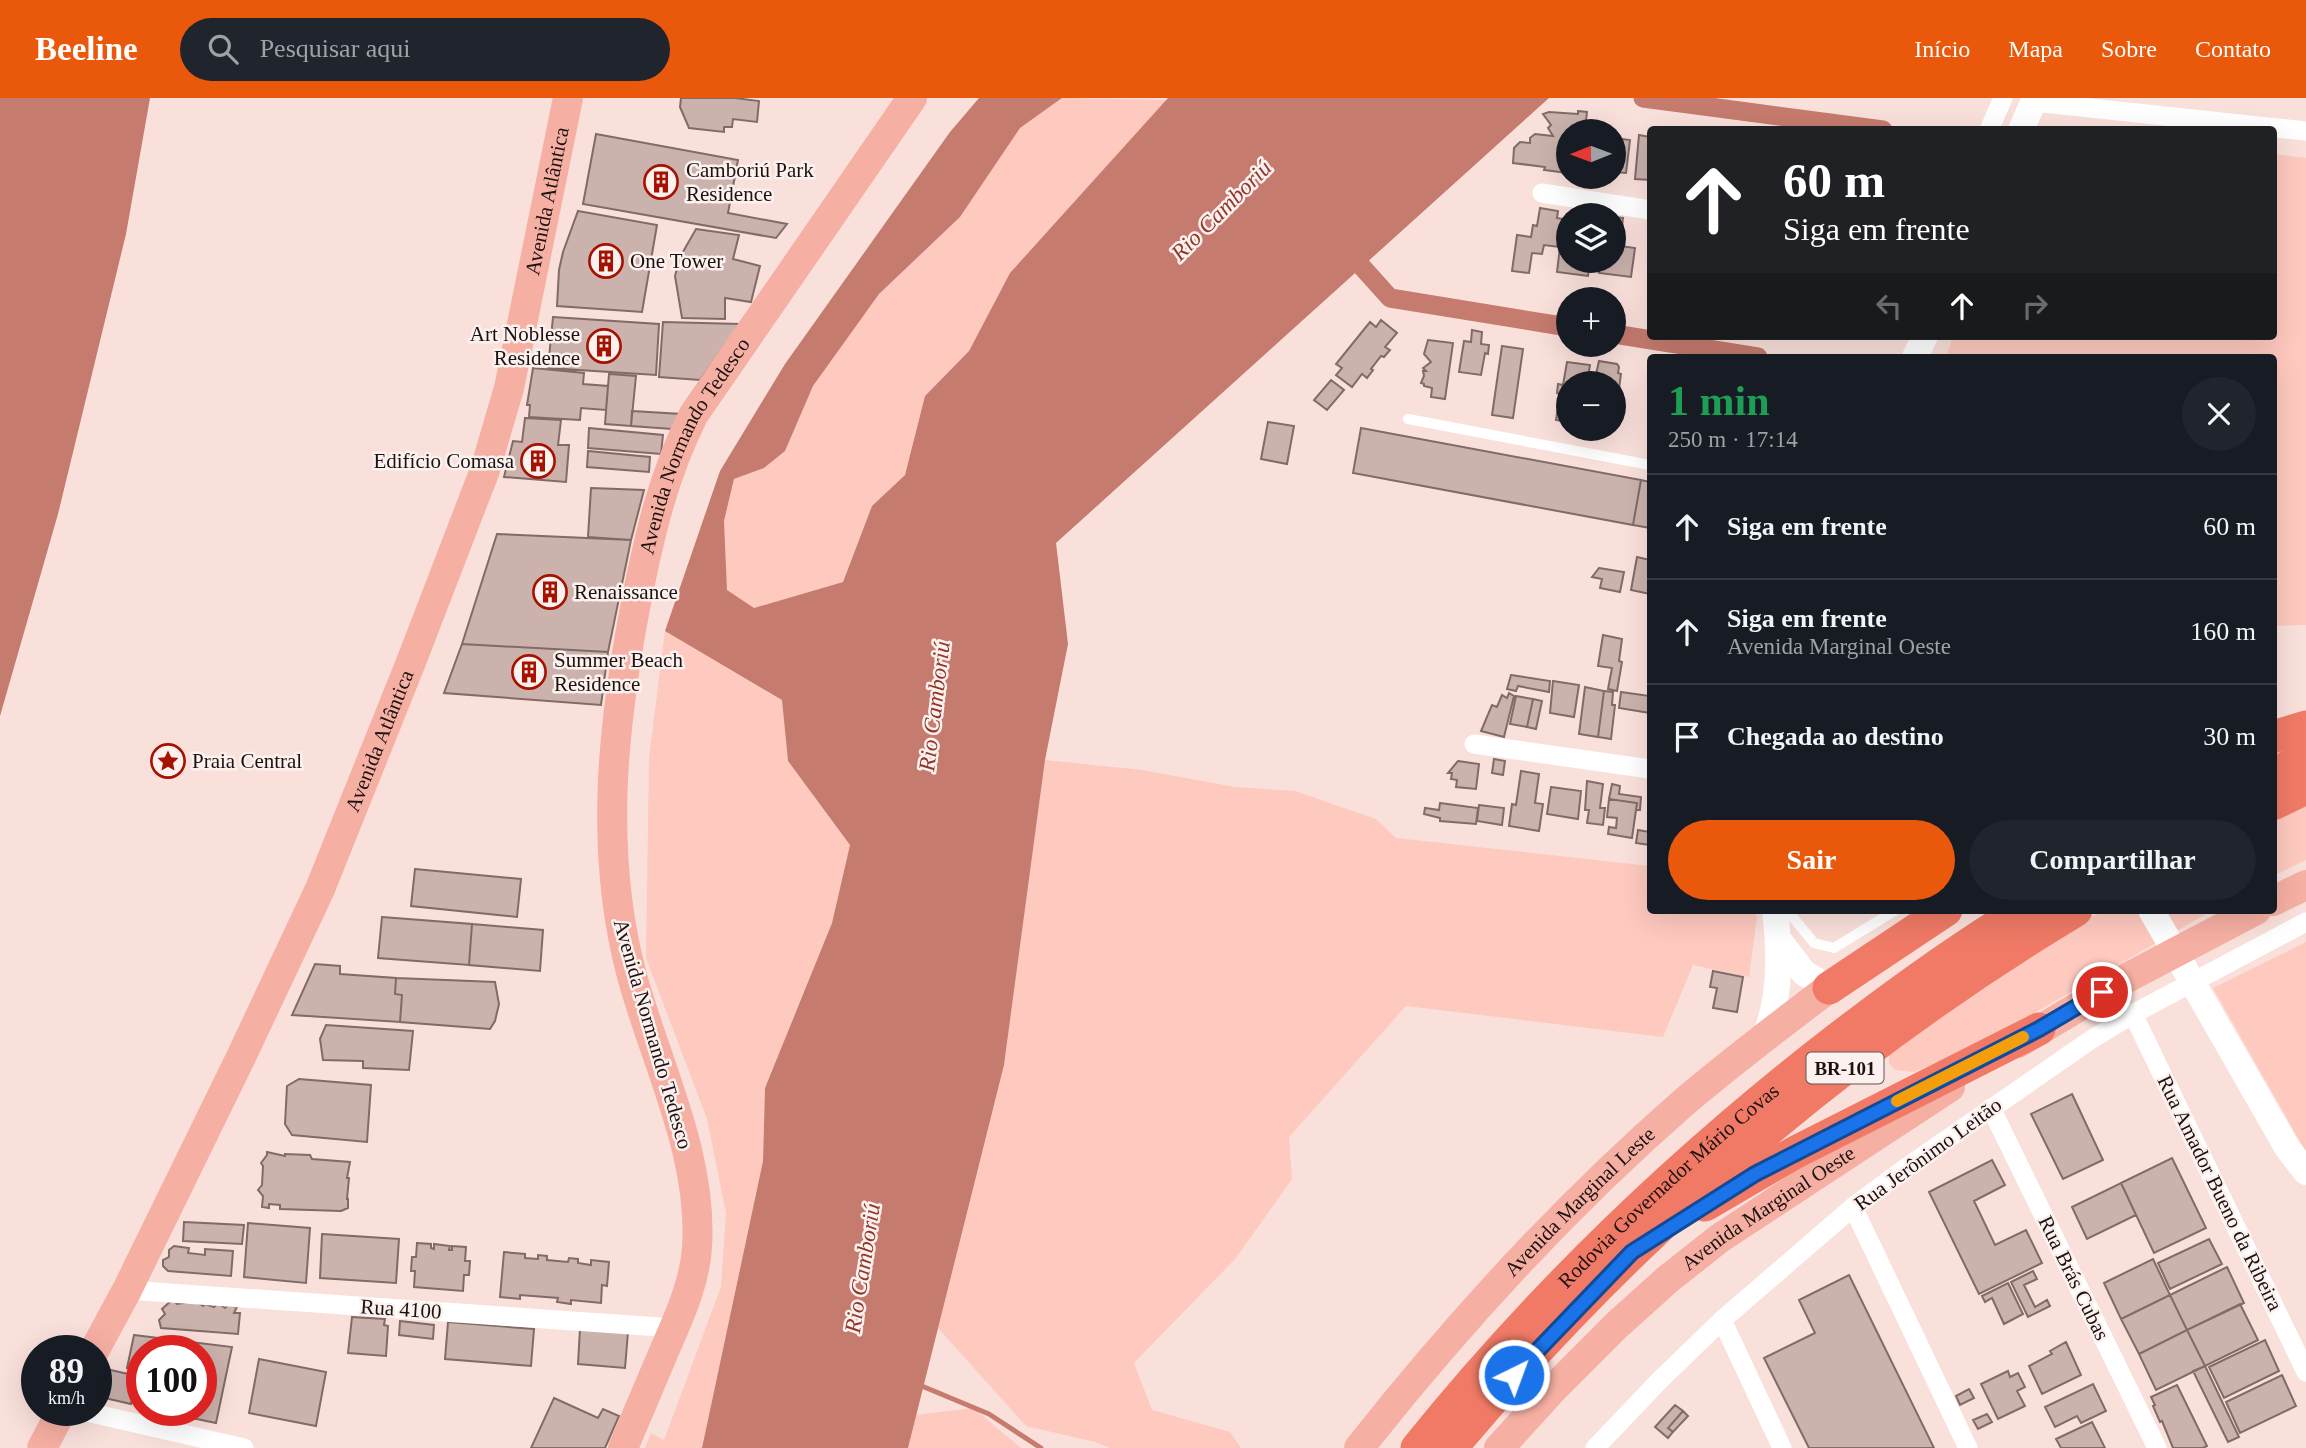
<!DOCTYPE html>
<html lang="pt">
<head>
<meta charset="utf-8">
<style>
	body { margin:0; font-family:"Times New Roman",serif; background:#20242c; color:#f1f3f6; height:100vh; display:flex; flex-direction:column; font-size:26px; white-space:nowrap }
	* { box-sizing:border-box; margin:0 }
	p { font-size:23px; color:#9ea1a6 }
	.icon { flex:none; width:38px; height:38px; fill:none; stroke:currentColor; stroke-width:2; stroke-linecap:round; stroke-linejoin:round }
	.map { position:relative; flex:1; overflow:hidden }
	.side { position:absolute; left:1647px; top:256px; width:630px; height:560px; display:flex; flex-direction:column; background:#171b24; border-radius:7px; box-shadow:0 7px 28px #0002 }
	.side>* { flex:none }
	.guide { position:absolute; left:1647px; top:28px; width:630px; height:214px; border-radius:7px; box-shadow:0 7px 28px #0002; background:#202124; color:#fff; overflow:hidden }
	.needle { width:46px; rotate:269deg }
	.controls { position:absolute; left:1556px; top:21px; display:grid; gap:14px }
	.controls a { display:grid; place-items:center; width:70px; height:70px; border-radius:50%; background:#171b24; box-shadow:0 7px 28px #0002; font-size:35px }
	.speed { position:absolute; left:21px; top:1237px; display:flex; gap:14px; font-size:35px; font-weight:700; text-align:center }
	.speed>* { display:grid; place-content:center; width:91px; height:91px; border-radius:50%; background:#171b24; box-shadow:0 7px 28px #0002; line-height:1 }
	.speed small { font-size:18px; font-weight:400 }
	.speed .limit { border:10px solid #d22; background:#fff; color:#111 }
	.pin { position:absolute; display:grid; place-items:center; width:60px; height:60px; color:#fff; margin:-30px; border:4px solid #fff; border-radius:50%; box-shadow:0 2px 7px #0007 }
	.me { position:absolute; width:77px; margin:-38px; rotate:42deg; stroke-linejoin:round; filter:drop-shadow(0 0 5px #0008) }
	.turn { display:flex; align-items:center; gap:24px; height:147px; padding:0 21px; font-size:32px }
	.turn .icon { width:91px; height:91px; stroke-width:2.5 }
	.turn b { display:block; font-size:49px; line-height:60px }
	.lanes { display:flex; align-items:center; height:66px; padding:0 21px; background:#0003; justify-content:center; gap:35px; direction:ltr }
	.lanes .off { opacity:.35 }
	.round { display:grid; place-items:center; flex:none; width:74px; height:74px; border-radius:37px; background:#20242c }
	.headline { display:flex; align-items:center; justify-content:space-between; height:119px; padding:0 21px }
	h1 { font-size:42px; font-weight:700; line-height:52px; color:#1e9e55 }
	.cta { display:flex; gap:14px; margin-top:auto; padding:14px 21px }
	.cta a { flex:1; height:80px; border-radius:42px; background:#ea580c; color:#fff; font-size:28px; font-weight:700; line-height:80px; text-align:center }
	.cta a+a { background:#20242c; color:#f1f3f6 }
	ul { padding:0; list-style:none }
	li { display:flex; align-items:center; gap:21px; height:105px; padding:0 21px; border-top:2px solid #363941 }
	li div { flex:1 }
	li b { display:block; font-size:26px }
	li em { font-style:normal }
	header { display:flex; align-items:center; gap:42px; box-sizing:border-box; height:98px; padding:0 35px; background:#ea580c; color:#fff }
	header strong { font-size:33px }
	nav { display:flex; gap:38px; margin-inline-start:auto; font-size:24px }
	.search { width:490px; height:63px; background:#20242c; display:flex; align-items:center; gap:18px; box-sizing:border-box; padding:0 24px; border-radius:38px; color:#9ea1a6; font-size:26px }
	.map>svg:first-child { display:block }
	.green { fill:#fec9bf }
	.water { fill:#c57b6e }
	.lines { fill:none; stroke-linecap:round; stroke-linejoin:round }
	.stream { stroke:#c57b6e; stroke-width:5 }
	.canal { stroke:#c57b6e; stroke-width:19 }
	.building { fill:#cbb2ad; stroke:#816b67; stroke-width:2 }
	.service { stroke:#fff; stroke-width:10 }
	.minor { stroke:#fff; stroke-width:19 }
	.secondary { stroke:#fff; stroke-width:26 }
	.primary { stroke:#f6afa3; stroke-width:30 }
	.motorway { stroke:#f07a66; stroke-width:33 }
	.route-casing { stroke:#114b97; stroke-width:18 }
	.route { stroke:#1a73e8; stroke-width:12 }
	.slow { stroke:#f59e0b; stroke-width:12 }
	.labels { text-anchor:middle; stroke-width:5; stroke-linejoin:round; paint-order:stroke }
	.shield { fill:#fcf1ef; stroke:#5f5654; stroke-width:2 }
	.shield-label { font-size:19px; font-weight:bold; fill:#1c1311 }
	.poi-label { font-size:21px; fill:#1c1311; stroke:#fcf1ef; text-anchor:start }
	.street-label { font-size:21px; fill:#1c1311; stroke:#fcf1ef }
	.water-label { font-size:23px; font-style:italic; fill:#903729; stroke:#fcf1ef }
</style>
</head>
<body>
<header>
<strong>Beeline</strong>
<div class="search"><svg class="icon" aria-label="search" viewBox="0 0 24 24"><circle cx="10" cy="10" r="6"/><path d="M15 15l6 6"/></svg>Pesquisar aqui</div>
<nav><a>Início</a><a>Mapa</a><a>Sobre</a><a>Contato</a></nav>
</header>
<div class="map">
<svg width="2306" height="1350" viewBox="0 0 2306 1350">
	<rect width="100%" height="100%" fill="#fae0db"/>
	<!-- green -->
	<path class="green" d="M1062,0L1168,2L1010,175L969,253L925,298L905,377L872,408L843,484L754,510L727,493L724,423L734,381L764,370L785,353L813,288L879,196L960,119L1020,30Z
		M2273,56L2306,60V527L2273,528V259H1946L1953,238H2273Z
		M665,533L782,602L788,663L850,747L832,825L765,990L763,1063L702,1350H645L651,1335L664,1342L721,1189L726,1115L707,1021L646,860L649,660Z
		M1045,662L1142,672L1235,689L1295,693L1376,721L1396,740L1650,768V812H1754L1757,819L1749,879L1693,867L1663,939L1406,908L1289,1039L1292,1081L1236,1160L1134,1265L1152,1312L1230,1334L1241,1350H1110L1095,1344L1026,1328L938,1230L1004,967Z
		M2306,704V762L2273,778V720Z
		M2104,812H2213L1975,949L1914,974L1895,972L1889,965V953L1981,884Z
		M2306,844V1054L2213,890Z
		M973,1310L1021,1350H908L916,1317Z"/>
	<!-- water -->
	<path class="water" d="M0,0H150L126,136L58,416L0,618Z
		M979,0H1062L1020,30L960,119L879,196L813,288L785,353L764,370L734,381L724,423L727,492L754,510L843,484L872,408L905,377L925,298L969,253L1010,175L1168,0H1549L1056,445L1068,546L1045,662L1004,967L908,1350H702L763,1063L765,990L832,825L850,747L788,663L782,602L665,533L720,373L785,266L950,34Z"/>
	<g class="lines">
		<!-- stream -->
		<path class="stream" d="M917,1286L989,1316L1041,1350"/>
		<!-- canal -->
		<path class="canal" d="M1643,0L1883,32
			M1345,150L1390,200L1568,229
			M1614,236L1758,259"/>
	</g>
	<!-- building -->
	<path class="building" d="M681,0H735L759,3L757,24L733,21L732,29H724V34L689,30L680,9Z
		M1578,13L1587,14L1585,33H1568V75L1544,72L1545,69L1513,65L1514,50L1520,44L1530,45V40L1535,36L1553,38L1548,30L1551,27L1543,16L1549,14L1578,16Z
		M596,36L738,62L728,115L787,126L776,140L583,106Z
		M1639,37L1650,39V82L1635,81Z
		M1614,40L1630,42L1626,75L1614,74Z
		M1540,110L1558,113L1557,120L1568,122V120V163H1590L1588,178L1557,174L1560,149L1544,147L1542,156L1532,155L1529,175L1512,173L1517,137L1531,139L1533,127L1537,128Z
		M578,113L657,127L642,214L557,208L559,172L563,154Z
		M1614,119L1623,120L1620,148L1635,150L1631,179L1599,175L1600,163H1614Z
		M696,131L739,137L733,161L760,168L751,204L725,200V221L682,220L675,178L680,159Z
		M553,219L659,226L656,277L548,270Z
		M1381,222L1397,235L1385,249L1390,252L1384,259L1381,258L1371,271L1373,272L1367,280L1362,276L1352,289L1336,277L1342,270L1336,266L1370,224L1376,229Z
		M663,224L740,226L700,282L659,279Z
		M1472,232L1482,234L1481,246L1489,247L1488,256L1485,255L1481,277L1459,274L1464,243L1471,244Z
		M1428,242L1453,245L1445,301L1431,299L1432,290L1424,288V286L1421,285L1424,278L1423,273H1426L1423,270L1431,264L1424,256Z
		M1502,248L1523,251L1513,320L1492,317Z
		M1599,263L1617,266L1619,269L1618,275L1621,276L1616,313L1614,312V285H1594Z
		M1567,264L1590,267L1587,285H1568V324L1556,322L1560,296L1557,295L1558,286L1563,287Z
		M533,270L584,275L583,286L608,288L606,312L581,310L580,322L529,319L530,307H527Z
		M609,276L636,278L631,328L605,326Z
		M1331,282L1344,292L1327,312L1314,302Z
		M632,313L681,316L672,331L631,328Z
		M525,320L561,322L558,347H569L566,384L504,379L513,343L522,344Z
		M1268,324L1294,328L1287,366L1261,361Z
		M589,330L663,337L661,356L588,350Z
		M1361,330L1641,382L1633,427L1353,375Z
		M588,353L650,359L649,374L587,369Z
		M1641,382L1650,384V430L1633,427Z
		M591,390L644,392L631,442L588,439Z
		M497,436L631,442L608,554L462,546Z
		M1637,459L1650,462V496L1631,492Z
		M1599,470L1624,474L1620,494L1600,490L1602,481L1592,479Z
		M1603,537L1622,541L1619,563L1622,564L1617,593L1608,591L1612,570L1598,568Z
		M462,546L608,554L601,607L444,595Z
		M1511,577L1550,583L1549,594L1518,588L1516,593L1507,591Z
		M1553,583L1579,587L1574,619L1550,615Z
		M1585,589L1604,593L1598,639L1579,636Z
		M1604,593L1613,594L1612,607H1615L1611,641L1598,639Z
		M1621,594L1650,598V615L1619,610Z
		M1509,595L1514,598L1504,639L1481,633L1492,607L1497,609L1502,597L1507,600Z
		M1516,598L1533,601L1527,629L1510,626Z
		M1533,601L1542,603L1536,631L1527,629Z
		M1494,661L1505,663L1503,677L1492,675Z
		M1458,663L1479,666L1476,691L1456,689L1457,682L1451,681L1452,675H1448Z
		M1521,673L1539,676L1535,705L1543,706L1539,733L1509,728L1512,706L1516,707Z
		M1587,683L1603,686L1600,710H1605L1603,727L1587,725L1589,712H1585Z
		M1612,686L1620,688L1619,696L1641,699L1640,712H1636L1637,705L1609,701Z
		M1551,689L1581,693L1578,721L1547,716Z
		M1609,701L1637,705L1632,740L1608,736L1609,729L1616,730L1617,720L1607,719Z
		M1440,705L1478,710L1476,726L1440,723V720L1424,716L1425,710L1439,712Z
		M1479,707L1504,710L1502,727L1477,723Z
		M1638,732L1650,734V747L1636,745Z
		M415,771L521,781L517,819L411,808Z
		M382,819L472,826L469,867L378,860Z
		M472,826L543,832L540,873L469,867Z
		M315,866L340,868V876L396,880L395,896L402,897L400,924L292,917Z
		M1713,873L1743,879L1737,914L1713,910L1717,890L1710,889Z
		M396,880L495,884L499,906L495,923L490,931L400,924L402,897L395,896Z
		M326,927L413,933L409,972L363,970V963L323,962L320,941Z
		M299,981L371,987L367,1044L292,1037L285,1026L287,988Z
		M2072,996L2103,1062L2063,1081L2031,1016Z
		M267,1054L285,1058V1056L310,1057L312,1061L350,1064L347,1080H349L347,1101H348V1110L341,1113L280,1111V1107L269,1106V1110L262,1109L263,1098L258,1092L262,1087L263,1068L261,1065L267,1057Z
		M2172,1060L2206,1130L2154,1155L2121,1085Z
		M1992,1062L2005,1087L1974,1103L1995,1147L2026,1132L2042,1165L1979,1196L1929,1094Z
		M2121,1085L2136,1117L2087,1141L2072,1109Z
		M184,1124L244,1127L242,1146L183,1143Z
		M248,1125L310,1130L306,1185L244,1179Z
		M322,1136L399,1141L396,1185L320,1180Z
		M2209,1141L2222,1166L2170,1191L2158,1165Z
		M417,1145L431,1146V1150L434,1151V1146L450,1148L449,1152H452V1148L466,1149L465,1163H470L469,1177H464L463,1193L414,1189L415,1173H411L412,1159H416Z
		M174,1148L189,1150L188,1155L205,1157V1151L233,1153L231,1178L168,1173L163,1168V1162L169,1159V1152Z
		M504,1154L525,1156V1160L538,1161V1157L547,1158V1162L568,1164L569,1160L578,1161V1165L591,1167V1162L609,1164L607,1188L602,1187L601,1205L571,1202V1206L557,1204L558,1200L520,1197V1201L500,1199Z
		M2153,1161L2170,1197L2121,1221L2104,1185Z
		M2227,1169L2244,1205L2187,1232L2170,1197Z
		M2033,1173L2037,1181L2024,1187L2035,1209L2047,1202L2050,1208L2028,1219L2011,1184Z
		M1849,1177L1934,1350H1809L1764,1260L1815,1235L1799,1202Z
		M2008,1185L2023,1216L2004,1226L1992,1200L1985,1204L1982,1198Z
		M2170,1197L2187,1232L2139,1256L2121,1221Z
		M173,1201L177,1206L196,1203L203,1208L205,1206L214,1209L218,1205L225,1210L228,1207L237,1209L234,1215H240L238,1236L161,1230L159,1222L165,1216L162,1211Z
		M2240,1206L2258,1242L2205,1268L2187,1232Z
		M352,1219L385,1221L384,1227L388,1228L386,1258L348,1255Z
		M400,1223L434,1227L433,1241L399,1237Z
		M448,1224L534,1231L531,1268L445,1261Z
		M580,1231L628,1234L625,1270L578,1266Z
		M2187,1232L2205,1268L2156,1292L2139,1256Z
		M134,1237L232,1249L216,1325L168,1315L169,1312H201V1253H142V1273L127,1270Z
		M2265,1242L2279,1273L2224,1300L2209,1269Z
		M2066,1244L2081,1277L2042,1296L2029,1268L2052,1256L2050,1253Z
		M259,1261L326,1274L316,1328L249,1315Z
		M2205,1268L2239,1339L2228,1344L2193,1273Z
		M102,1270L137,1278L131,1306L96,1298Z
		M2008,1273L2010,1279L2018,1275L2025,1289L2017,1293L2025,1308L1998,1321L1981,1286Z
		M2282,1277L2296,1308L2240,1335L2226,1304Z
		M2093,1286L2106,1313L2081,1325L2077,1318L2055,1329L2045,1309Z
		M2177,1287L2207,1348L2203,1350H2173L2162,1323L2160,1324L2153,1308L2155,1307L2151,1299Z
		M1969,1291L1974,1300L1960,1307L1956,1298Z
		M554,1300L598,1320L603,1311L619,1318L605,1350H531Z
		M1675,1307L1683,1313L1668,1330L1673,1334L1668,1340L1655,1329Z
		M1683,1313L1688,1318L1673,1334L1668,1330Z
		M1987,1316L1992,1324L1978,1331L1973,1322Z
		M2092,1324L2105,1350H2061L2056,1341Z"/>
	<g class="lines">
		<!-- service -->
		<path class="service" d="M1408,321L1650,367
			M1787,812L1814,845L1834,850L1896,812"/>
		<!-- minor -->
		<path class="minor" d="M2034,4L2306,33
			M1989,32L2003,0
			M1542,95L1650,112
			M1474,646L1650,671
			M2133,916L2306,1274
			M1991,1010L2157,1350
			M1853,1109L1968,1350
			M127,1192L674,1230
			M1722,1222L1782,1350
			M78,1312L244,1350
			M1595,1350L1659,1283L1722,1222L1853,1109L1907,1069L2089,943L2133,916L2306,824"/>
		<!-- secondary -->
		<path class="secondary" d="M2021,32L2035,0
			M1915,259L1925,238
			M2151,812L2288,1051L2306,1074
			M1779,842L1804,875L1829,890
			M1765,939C1781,898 1780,855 1775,812"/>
		<!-- primary -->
		<g class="primary">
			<path d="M2273,803L2306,787"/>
			<path d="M2018,945L2123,882L2256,812"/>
			<path id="s1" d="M94,1253L127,1192L241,959L320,791L411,564L485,372L509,290L568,0"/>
			<path d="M42,1350L62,1312"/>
			<path id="s2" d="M623,1350C637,1317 651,1284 665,1251C679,1219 695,1184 697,1149C703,1056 656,966 632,878C599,755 612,629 636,505C649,439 663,377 694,316L912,0"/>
			<path id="s3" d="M1359,1350C1457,1226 1564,1109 1683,1005C1730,965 1780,927 1829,890"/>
			<path id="s4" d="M1499,1350L1552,1292L1618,1226L1668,1181L1720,1140L1950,989"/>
		</g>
		<!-- motorway -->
		<g class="motorway">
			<path d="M2273,639L2306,629"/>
			<path d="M2273,676L2306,660"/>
			<path d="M2273,706L2306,690"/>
			<path d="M1829,890L1946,812"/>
			<path d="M1705,1107L1794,1055L2039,931"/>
			<path id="s5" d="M1417,1350C1536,1202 1673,1070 1822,953C1886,903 1953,854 2022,812"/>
			<path d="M1451,1350C1629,1138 1839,955 2076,812"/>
		</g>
	</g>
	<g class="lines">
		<!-- route casing -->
		<g class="route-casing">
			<path id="route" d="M1514,1277L1632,1154L1755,1076L2039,931L2102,894"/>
		</g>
		<!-- route -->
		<use href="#route" class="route"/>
		<!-- slow -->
		<path class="slow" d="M1897,1003L2023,939"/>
	</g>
	<!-- icons -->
	<defs>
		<g id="building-ring" transform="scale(1.75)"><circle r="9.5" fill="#fcf1ef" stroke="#a51200" stroke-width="1.5"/><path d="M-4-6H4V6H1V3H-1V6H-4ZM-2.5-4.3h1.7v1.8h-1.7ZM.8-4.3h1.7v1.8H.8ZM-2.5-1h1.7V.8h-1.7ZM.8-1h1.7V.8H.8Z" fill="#a51200"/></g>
		<g id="sight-ring" transform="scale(1.75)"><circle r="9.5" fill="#fcf1ef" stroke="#a51200" stroke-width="1.5"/><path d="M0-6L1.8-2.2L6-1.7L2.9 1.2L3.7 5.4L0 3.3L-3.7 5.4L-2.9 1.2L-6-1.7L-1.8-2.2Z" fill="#a51200"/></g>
	</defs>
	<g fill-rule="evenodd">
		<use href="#building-ring" x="661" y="84"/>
		<use href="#building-ring" x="606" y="163"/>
		<use href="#building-ring" x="604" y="248"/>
		<use href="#building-ring" x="538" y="363"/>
		<use href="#building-ring" x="550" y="494"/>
		<use href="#building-ring" x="529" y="574"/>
		<use href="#sight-ring" x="168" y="663"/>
	</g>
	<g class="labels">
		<!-- shield labels -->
		<rect class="shield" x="1806.5" y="954.5" width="77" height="31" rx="5"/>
		<g class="shield-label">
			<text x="1845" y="977">BR-101</text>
		</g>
		<!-- poi labels -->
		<g class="poi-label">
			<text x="686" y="79">Camboriú Park<tspan x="686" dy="24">Residence</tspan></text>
			<text x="630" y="170">One Tower</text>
			<text x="580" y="243" text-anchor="end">Art Noblesse<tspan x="580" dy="24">Residence</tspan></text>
			<text x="514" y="370" text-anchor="end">Edifício Comasa</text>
			<text x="574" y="501">Renaissance</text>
			<text x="554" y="569">Summer Beach<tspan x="554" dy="24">Residence</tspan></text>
			<text x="192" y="670">Praia Central</text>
		</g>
		<!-- street labels -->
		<g class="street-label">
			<text dy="7" stroke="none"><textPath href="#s1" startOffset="1241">Avenida Atlântica</textPath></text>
			<text dy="7" stroke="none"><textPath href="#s2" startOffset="1041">Avenida Normando Tedesco</textPath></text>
			<text dy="7" stroke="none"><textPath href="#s1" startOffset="674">Avenida Atlântica</textPath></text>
			<text transform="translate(653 936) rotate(74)" y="7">Avenida Normando Tedesco</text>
			<text transform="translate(1928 1056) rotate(-36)" y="7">Rua Jerônimo Leitão</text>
			<text dy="7" stroke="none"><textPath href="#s5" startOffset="364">Rodovia Governador Mário Covas</textPath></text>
			<text transform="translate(2220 1095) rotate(64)" y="7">Rua Amador Bueno da Ribeira</text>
			<text dy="7" stroke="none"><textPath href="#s3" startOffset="331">Avenida Marginal Leste</textPath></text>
			<text dy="7" stroke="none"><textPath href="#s4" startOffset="362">Avenida Marginal Oeste</textPath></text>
			<text transform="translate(2074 1180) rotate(64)" y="7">Rua Brás Cubas</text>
			<text transform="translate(401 1211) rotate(4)" y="7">Rua 4100</text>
		</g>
		<!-- water labels -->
		<g class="water-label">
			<text transform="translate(1221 112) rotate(-45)" y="8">Rio Camboriú</text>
			<text transform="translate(934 608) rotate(-83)" y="8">Rio Camboriú</text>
			<text transform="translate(862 1170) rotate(-81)" y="8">Rio Camboriú</text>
		</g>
	</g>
</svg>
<div class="controls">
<a><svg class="needle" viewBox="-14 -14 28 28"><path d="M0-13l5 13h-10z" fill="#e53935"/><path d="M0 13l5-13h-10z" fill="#9ea1a6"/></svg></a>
<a><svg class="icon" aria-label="layers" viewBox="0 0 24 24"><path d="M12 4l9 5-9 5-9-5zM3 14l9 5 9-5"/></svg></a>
<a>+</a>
<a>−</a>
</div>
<div class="speed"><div>89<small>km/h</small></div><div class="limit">100</div></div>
<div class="pin" style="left:2102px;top:894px;background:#d93025"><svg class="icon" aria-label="arrive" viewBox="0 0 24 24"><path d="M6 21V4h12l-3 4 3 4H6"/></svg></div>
<svg class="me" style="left:1514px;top:1277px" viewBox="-20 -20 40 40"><circle r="17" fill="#1a73e8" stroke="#fff" stroke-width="3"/><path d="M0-11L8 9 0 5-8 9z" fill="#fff"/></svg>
<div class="guide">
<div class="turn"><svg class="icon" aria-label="ahead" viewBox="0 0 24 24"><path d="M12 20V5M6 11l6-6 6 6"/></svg><div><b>60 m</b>Siga em frente</div></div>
<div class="lanes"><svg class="icon off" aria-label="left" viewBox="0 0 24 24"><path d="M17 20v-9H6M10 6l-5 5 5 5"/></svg><svg class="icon" aria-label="ahead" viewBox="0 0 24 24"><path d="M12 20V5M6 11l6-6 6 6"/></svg><svg class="icon off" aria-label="right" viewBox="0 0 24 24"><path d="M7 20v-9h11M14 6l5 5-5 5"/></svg></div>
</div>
<section class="side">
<div class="headline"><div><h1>1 min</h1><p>250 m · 17:14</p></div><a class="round"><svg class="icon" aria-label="close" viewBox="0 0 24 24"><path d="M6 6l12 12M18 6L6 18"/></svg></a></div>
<ul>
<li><svg class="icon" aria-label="ahead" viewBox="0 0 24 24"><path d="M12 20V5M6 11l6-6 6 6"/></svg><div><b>Siga em frente</b></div><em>60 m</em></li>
<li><svg class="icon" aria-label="ahead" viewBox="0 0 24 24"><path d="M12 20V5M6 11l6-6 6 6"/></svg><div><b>Siga em frente</b><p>Avenida Marginal Oeste</p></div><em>160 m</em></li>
<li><svg class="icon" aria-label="arrive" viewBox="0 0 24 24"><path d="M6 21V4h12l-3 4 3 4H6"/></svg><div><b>Chegada ao destino</b></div><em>30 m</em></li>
</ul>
<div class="cta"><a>Sair</a><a>Compartilhar</a></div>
</section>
</div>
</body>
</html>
